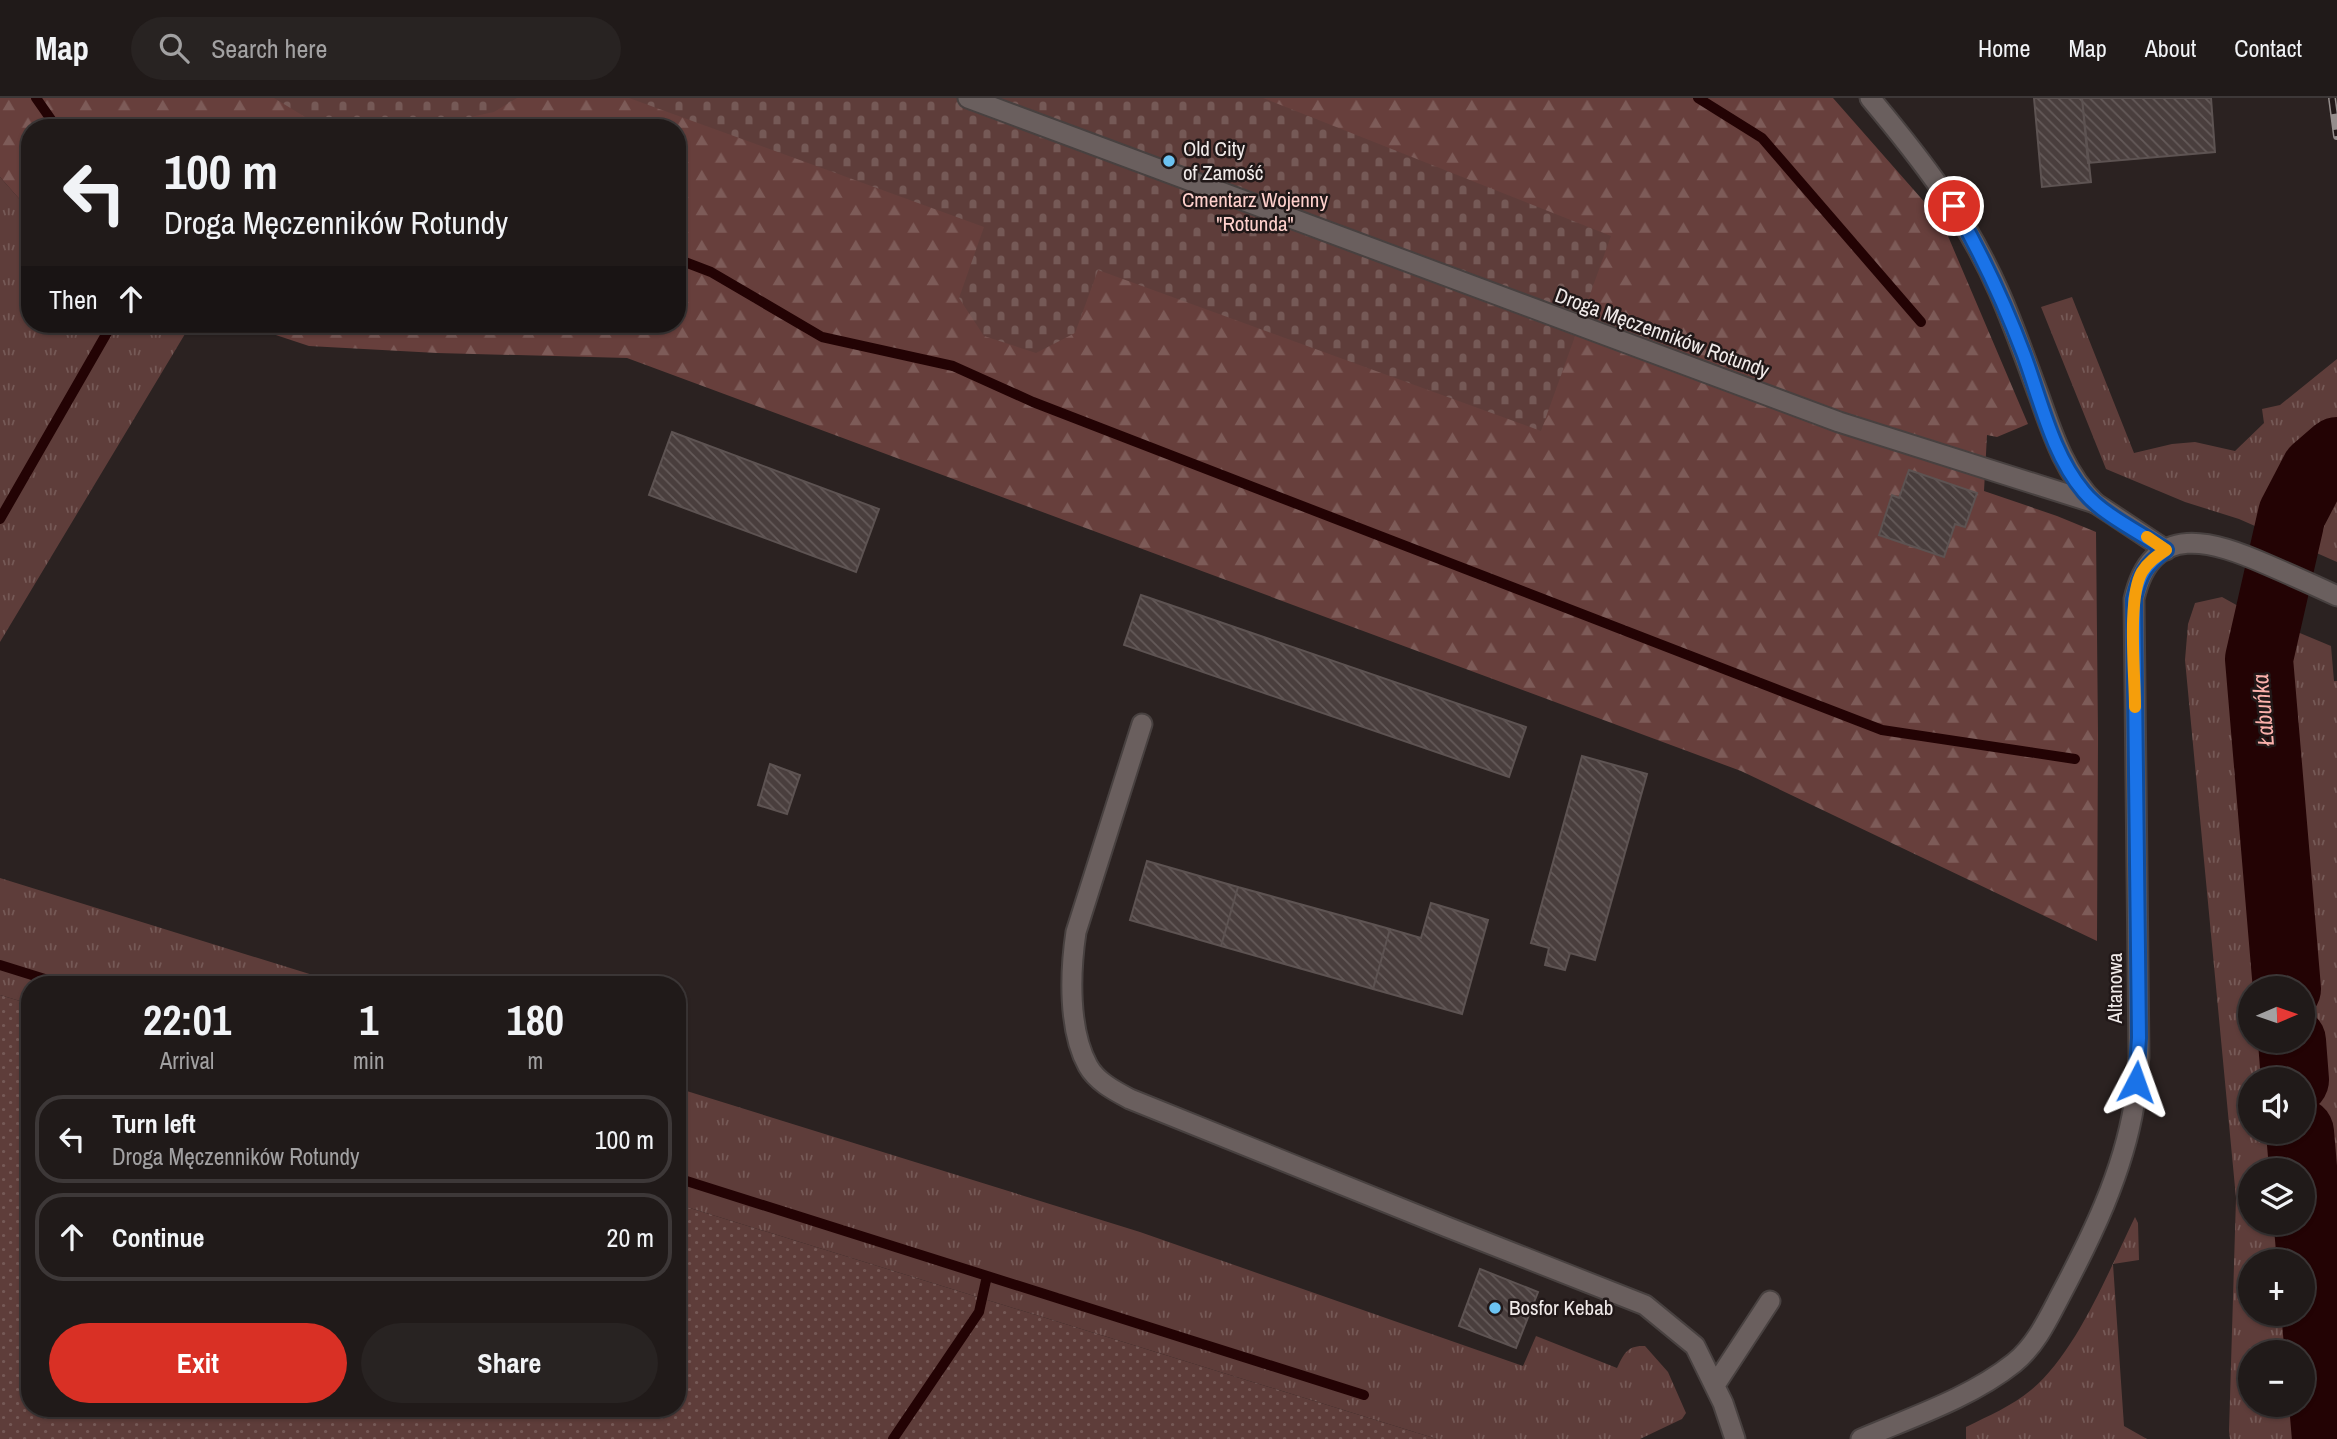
<!DOCTYPE html>
<html lang="en">
<head>
<meta charset="utf-8">
<style>
	body { margin:0; font-family:"Archivo Narrow",sans-serif; background:#282322; color:#f1f3f6; height:100vh; display:flex; flex-direction:column; font-size:26px; white-space:nowrap }
	* { box-sizing:border-box; margin:0 }
	p { font-size:23px; color:#a2a1a2 }
	.icon { flex:none; width:38px; height:38px; fill:none; stroke:currentColor; stroke-width:2; stroke-linecap:round; stroke-linejoin:round }
	.map { position:relative; flex:1; overflow:hidden }
	.drawer { position:absolute; left:21px; top:878px; width:665px; height:441px; display:flex; flex-direction:column; background:#201a19; border-radius:28px; box-shadow:0 2px 5px #0004,0 0 0 2px #3d3838 }
	.drawer>* { flex:none }
	.guide { position:absolute; left:21px; top:21px; width:665px; height:214px; border-radius:28px; box-shadow:0 2px 5px #0004,0 0 0 2px #3d3838; background:#201a19; color:#f1f3f6; overflow:hidden }
	.needle { width:46px; rotate:88deg }
	.fabs { position:absolute; left:2238px; top:878px; display:grid; gap:14px }
	.fabs a { display:grid; place-items:center; width:77px; height:77px; border-radius:50%; background:#201a19; box-shadow:0 2px 5px #0004,0 0 0 2px #3d3838; font-size:35px }
	.pin { position:absolute; display:grid; place-items:center; width:60px; height:60px; color:#fff; margin:-30px; border:4px solid #fff; border-radius:50%; box-shadow:0 2px 7px #0007 }
	.me { position:absolute; width:77px; margin:-38px; rotate:4deg; stroke-linejoin:round; filter:drop-shadow(0 0 5px #0008) }
	.turn { display:flex; align-items:center; gap:24px; height:147px; padding:0 28px; font-size:32px }
	.turn .icon { width:91px; height:91px; stroke-width:2.5 }
	.turn b { display:block; font-size:49px; line-height:60px }
	.then { display:flex; align-items:center; height:66px; padding:0 28px; background:#0003; gap:14px; font-size:26px }
	.eta { display:flex; justify-content:space-evenly; align-items:center; height:119px; text-align:center }
	.eta b { font-size:42px; font-weight:700; line-height:49px }
	.primary-button { display:flex; gap:14px; margin-top:auto; padding:14px 28px }
	.primary-button a { flex:1; height:80px; border-radius:42px; background:#d93025; color:#fff; font-size:28px; font-weight:700; line-height:80px; text-align:center }
	.primary-button a+a { background:#282322; color:#f1f3f6 }
	ul { padding:0; list-style:none }
	li { display:flex; align-items:center; gap:21px; height:88px; margin:0 14px 10px; padding:0 14px; border:4px solid #3d3838; border-radius:28px }
	li div { flex:1 }
	li b { display:block; font-size:26px }
	li em { font-style:normal }
	header { display:flex; align-items:center; gap:42px; box-sizing:border-box; height:98px; padding:0 35px; background:#201a19; border-bottom:2px solid #3d3838 }
	header strong { font-size:33px }
	nav { display:flex; gap:38px; margin-inline-start:auto; font-size:24px }
	.search { width:490px; height:63px; background:#282322; display:flex; align-items:center; gap:18px; box-sizing:border-box; padding:0 24px; border-radius:38px; color:#a2a1a2; font-size:26px }
	.map>svg:first-child { display:block }
	.grass { fill:url(#grass-tufts); fill-rule:evenodd }
	.forest { fill:url(#forest-firs) }
	.cemetery { fill:url(#cemetery-stones) }
	.park { fill:url(#park-dots) }
	.lines { fill:none; stroke-linecap:round; stroke-linejoin:round }
	.stream { stroke:#230304; stroke-width:10 }
	.river { stroke:#230304; stroke-width:68 }
	.building { fill:url(#building-back-hatch); stroke:#5d5352; stroke-width:2 }
	.service-casing { stroke:#484140; stroke-width:23 }
	.pedestrian-casing { stroke:#484140; stroke-width:23 }
	.minor-casing { stroke:#484140; stroke-width:23 }
	.tertiary-casing { stroke:#484140; stroke-width:23 }
	.service { stroke:#6a5f5e; stroke-width:19 }
	.pedestrian { stroke:#6a5f5e; stroke-width:19 }
	.minor { stroke:#6a5f5e; stroke-width:19 }
	.tertiary { stroke:#6a5f5e; stroke-width:19 }
	.rail-casing { stroke:#948d8c; stroke-width:8 }
	.rail { stroke:#211818; stroke-width:5; stroke-dasharray:16; stroke-linecap:butt }
	.route-casing { stroke:#114b97; stroke-width:18 }
	.route { stroke:#1a73e8; stroke-width:12 }
	.slow { stroke:#f59e0b; stroke-width:12 }
	.poi-dot { fill:#6cc3f2; stroke:#211818; stroke-width:2.5 }
	.labels { text-anchor:middle; stroke-width:5; stroke-linejoin:round; paint-order:stroke }
	.poi-label { font-size:21px; fill:#f0eae9; stroke:#211818; text-anchor:start }
	.park-label { font-size:21px; fill:#ffd1cd; stroke:#211818 }
	.street-label { font-size:21px; fill:#f0eae9; stroke:#211818 }
	.water-label { font-size:23px; font-style:italic; fill:#fbb1ac; stroke:#211818 }
</style>
</head>
<body>
<header>
<strong>Map</strong>
<div class="search"><svg class="icon" aria-label="search" viewBox="0 0 24 24"><circle cx="10" cy="10" r="6"/><path d="M15 15l6 6"/></svg>Search here</div>
<nav><a>Home</a><a>Map</a><a>About</a><a>Contact</a></nav>
</header>
<div class="map">
<svg width="2337" height="1341" viewBox="0 0 2337 1341">
	<defs>
		<pattern id="grass-tufts" width="24" height="20" patternUnits="userSpaceOnUse" patternTransform="scale(1.75)"><rect width="24" height="20" fill="#5e3d3a"/><path d="M3 7l-1-3M5 7V3M7 7l1-3M15 17l-1-3M17 17v-4M19 17l1-3" fill="none" stroke="#755956"/></pattern>
		<pattern id="forest-firs" width="22" height="20" patternUnits="userSpaceOnUse" patternTransform="scale(1.75)"><rect width="22" height="20" fill="#673f3c"/><path d="M5 1l3.5 6h-7zM16 11l3.5 6h-7z" fill="#7d5b58"/></pattern>
		<pattern id="cemetery-stones" width="16" height="16" patternUnits="userSpaceOnUse" patternTransform="scale(1.75)"><rect width="16" height="16" fill="#5e3d3a"/><path d="M2 7V4a2 2 0 0 1 4 0v3zM10 15v-3a2 2 0 0 1 4 0v3z" fill="#755956"/></pattern>
		<pattern id="park-dots" width="8" height="8" patternUnits="userSpaceOnUse" patternTransform="scale(1.75)"><rect width="8" height="8" fill="#5e3d3a"/><path d="M2 2h.1M6 6h.1" fill="none" stroke="#755956" stroke-width="1.8" stroke-linecap="round"/></pattern>
		<pattern id="building-back-hatch" width="6" height="6" patternUnits="userSpaceOnUse" patternTransform="scale(1.75)"><rect width="6" height="6" fill="#493e3d"/><path d="M-1 5l2 2M0 0l6 6M5-1l2 2" fill="none" stroke="#645a59"/></pattern>
	</defs>
	<rect width="100%" height="100%" fill="#2b2221"/>
	<!-- grass -->
	<path class="grass" d="M0,79L30,113V226H191L0,544Z
		M2072,199L2134,355L2172,346L2195,344L2235,353L2264,325L2262,311L2280,307L2337,261V464L2239,421L2185,404L2106,371L2041,209Z
		M2222,499L2249,514L2331,548L2334,583H2337V1341H2230L2229,1333L2236,1100L2185,562L2188,526L2195,505ZM2250,891H2303V943H2250ZM2250,982H2303V1034H2250ZM2250,1073H2303V1125H2250ZM2250,1164H2303V1216H2250ZM2250,1255H2303V1307H2250Z
		M0,780L345,887H30V906L0,897Z
		M677,990L1140,1134L1523,1268L1536,1238L1617,1270C1624,1256 1627,1247 1645,1248L1668,1274L1686,1315L1682,1321L1640,1341H1437L677,1106Z
		M2135,1119L2138,1125L2139,1162L2113,1166L2124,1328L2147,1341H1966V1329C1988,1318 2012,1308 2031,1292C2077,1254 2109,1172 2135,1119Z"/>
	<!-- forest -->
	<path class="forest" d="M0,0H1833L1942,124L2028,326L1997,339L1987,337L1984,393L2057,418L2096,434L2098,638L2097,843L1741,673L627,260L437,255L309,248L243,226H677V30H30V113L0,79Z"/>
	<!-- cemetery -->
	<path class="cemetery" d="M274,0H517L494,14L418,30H394L310,22Z
		M629,0H1263L1611,138L1541,333L1098,172L1075,235L1036,255L984,238L959,200L984,129Z"/>
	<!-- park -->
	<path class="park" d="M0,897L30,906V1311H677V1106L1437,1341H0Z"/>
	<g class="lines">
		<!-- stream -->
		<path class="stream" d="M36,0L57,30
			M1698,0L1762,40L1921,224
			M677,161L711,174L822,239L953,268L1033,304L1882,632L2075,661
			M0,421L112,226
			M0,867L64,887
			M677,1080L1364,1297
			M893,1341L979,1214L987,1178"/>
		<!-- river -->
		<path class="river" d="M2287,891L2259,561L2292,416L2315,372L2337,353
			M2292,943L2295,982
			M2300,1034L2326,1341"/>
	</g>
	<!-- building -->
	<path class="building" d="M2034,0H2082L2091,84L2042,89Z
		M2082,0H2211L2215,54L2088,65Z
		M672,334L879,411L856,474L649,397Z
		M1909,372L1977,395L1965,429L1955,426L1944,459L1879,437L1892,397L1899,400Z
		M1141,497L1526,629L1509,679L1124,547Z
		M1582,658L1647,676L1595,862L1570,855L1565,872L1545,867L1549,850L1531,845Z
		M770,666L800,677L787,716L758,707Z
		M1147,763L1238,789L1221,848L1130,822Z
		M1238,789L1390,831L1373,891L1221,848Z
		M1431,805L1488,822L1462,916L1373,891L1390,831L1421,840Z
		M1480,1171L1538,1194L1516,1250L1459,1228Z"/>
	<g class="lines">
		<!-- service casing -->
		<g class="service-casing">
			<path id="service" d="M1870,0C1922,62 1966,119 1999,194C2014,228 2026,263 2039,298C2053,338 2065,375 2095,405
				M1142,626L1076,834C1070,874 1068,932 1088,968C1097,984 1115,993 1130,1001L1447,1129L1645,1207L1695,1248L1723,1305L1735,1341
				M1715,1287L1770,1203"/>
		</g>
		<!-- pedestrian casing -->
		<g class="pedestrian-casing">
			<path id="pedestrian" d="M968,0L1839,324L2095,405"/>
		</g>
		<!-- minor casing -->
		<g class="minor-casing">
			<path id="minor" d="M2095,405L2166,452"/>
		</g>
		<!-- tertiary casing -->
		<g class="tertiary-casing">
			<path id="tertiary" d="M1861,1341C1912,1319 1970,1300 2014,1265C2035,1248 2047,1223 2059,1200C2091,1140 2123,1075 2134,1007C2136,991 2137,975 2139,959L2134,501C2152,422 2213,443 2268,467C2291,477 2314,487 2337,498"/>
		</g>
		<!-- service -->
		<use href="#service" class="service"/>
		<!-- pedestrian -->
		<use href="#pedestrian" class="pedestrian"/>
		<!-- minor -->
		<use href="#minor" class="minor"/>
		<!-- tertiary -->
		<use href="#tertiary" class="tertiary"/>
		<!-- rail casing -->
		<g class="rail-casing">
			<path id="rail" d="M2332,0L2337,38"/>
		</g>
		<!-- rail -->
		<use href="#rail" class="rail"/>
	</g>
	<g class="lines">
		<!-- route casing -->
		<g class="route-casing">
			<path id="route" d="M1954,108C1982,157 2004,204 2024,257C2041,303 2052,356 2084,394C2103,417 2141,435 2166,452C2145,467 2140,476 2134,501L2139,940L2136,984"/>
		</g>
		<!-- route -->
		<use href="#route" class="route"/>
		<!-- slow -->
		<path class="slow" d="M2135,609C2135,576 2127,500 2142,474C2148,464 2157,458 2166,452L2147,439"/>
	</g>
	<!-- markers -->
	<g class="poi-dot">
		<circle cx="1169" cy="63" r="7"/>
		<circle cx="1495" cy="1210" r="7"/>
	</g>
	<g class="labels">
		<!-- poi labels -->
		<g class="poi-label">
			<text x="1183" y="58">Old City<tspan x="1183" dy="24">of Zamość</tspan></text>
			<text x="1509" y="1217">Bosfor Kebab</text>
		</g>
		<!-- park labels -->
		<g class="park-label">
			<text x="1255" y="109">Cmentarz Wojenny<tspan x="1255" dy="24">"Rotunda"</tspan></text>
		</g>
		<!-- street labels -->
		<g class="street-label">
			<text transform="translate(1662 235) rotate(20)" y="7">Droga Męczenników Rotundy</text>
			<text transform="translate(2115 890) rotate(-90)" y="7">Altanowa</text>
		</g>
		<!-- water labels -->
		<g class="water-label">
			<text transform="translate(2263 612) rotate(-95)" y="8">Łabuńka</text>
		</g>
	</g>
</svg>
<div class="fabs">
<a><svg class="needle" viewBox="-14 -14 28 28"><path d="M0-13l5 13h-10z" fill="#e53935"/><path d="M0 13l5-13h-10z" fill="#a2a1a2"/></svg></a>
<a><svg class="icon" aria-label="sound" viewBox="0 0 24 24"><path d="M4 9h4l5-4v14l-5-4H4zM17 9q2 3 0 6"/></svg></a>
<a><svg class="icon" aria-label="layers" viewBox="0 0 24 24"><path d="M12 4l9 5-9 5-9-5zM3 14l9 5 9-5"/></svg></a>
<a>+</a>
<a>−</a>
</div>
<div class="pin" style="left:1954px;top:108px;background:#d93025"><svg class="icon" aria-label="arrive" viewBox="0 0 24 24"><path d="M6 21V4h12l-3 4 3 4H6"/></svg></div>
<svg class="me" style="left:2136px;top:984px" viewBox="-20 -20 40 40"><path d="M0-17L14 15 0 8-14 15z" fill="#1a73e8" stroke="#fff" stroke-width="4"/></svg>
<div class="guide">
<div class="turn"><svg class="icon" aria-label="left" viewBox="0 0 24 24"><path d="M17 20v-9H6M10 6l-5 5 5 5"/></svg><div><b>100 m</b>Droga Męczenników Rotundy</div></div>
<div class="then">Then<svg class="icon" aria-label="ahead" viewBox="0 0 24 24"><path d="M12 20V5M6 11l6-6 6 6"/></svg></div>
</div>
<section class="drawer">
<div class="eta">
<div><b>22:01</b><p>Arrival</p></div>
<div><b>1</b><p>min</p></div>
<div><b>180</b><p>m</p></div>
</div>
<ul>
<li><svg class="icon" aria-label="left" viewBox="0 0 24 24"><path d="M17 20v-9H6M10 6l-5 5 5 5"/></svg><div><b>Turn left</b><p>Droga Męczenników Rotundy</p></div><em>100 m</em></li>
<li><svg class="icon" aria-label="ahead" viewBox="0 0 24 24"><path d="M12 20V5M6 11l6-6 6 6"/></svg><div><b>Continue</b></div><em>20 m</em></li>
</ul>
<div class="primary-button"><a>Exit</a><a>Share</a></div>
</section>
</div>
</body>
</html>
